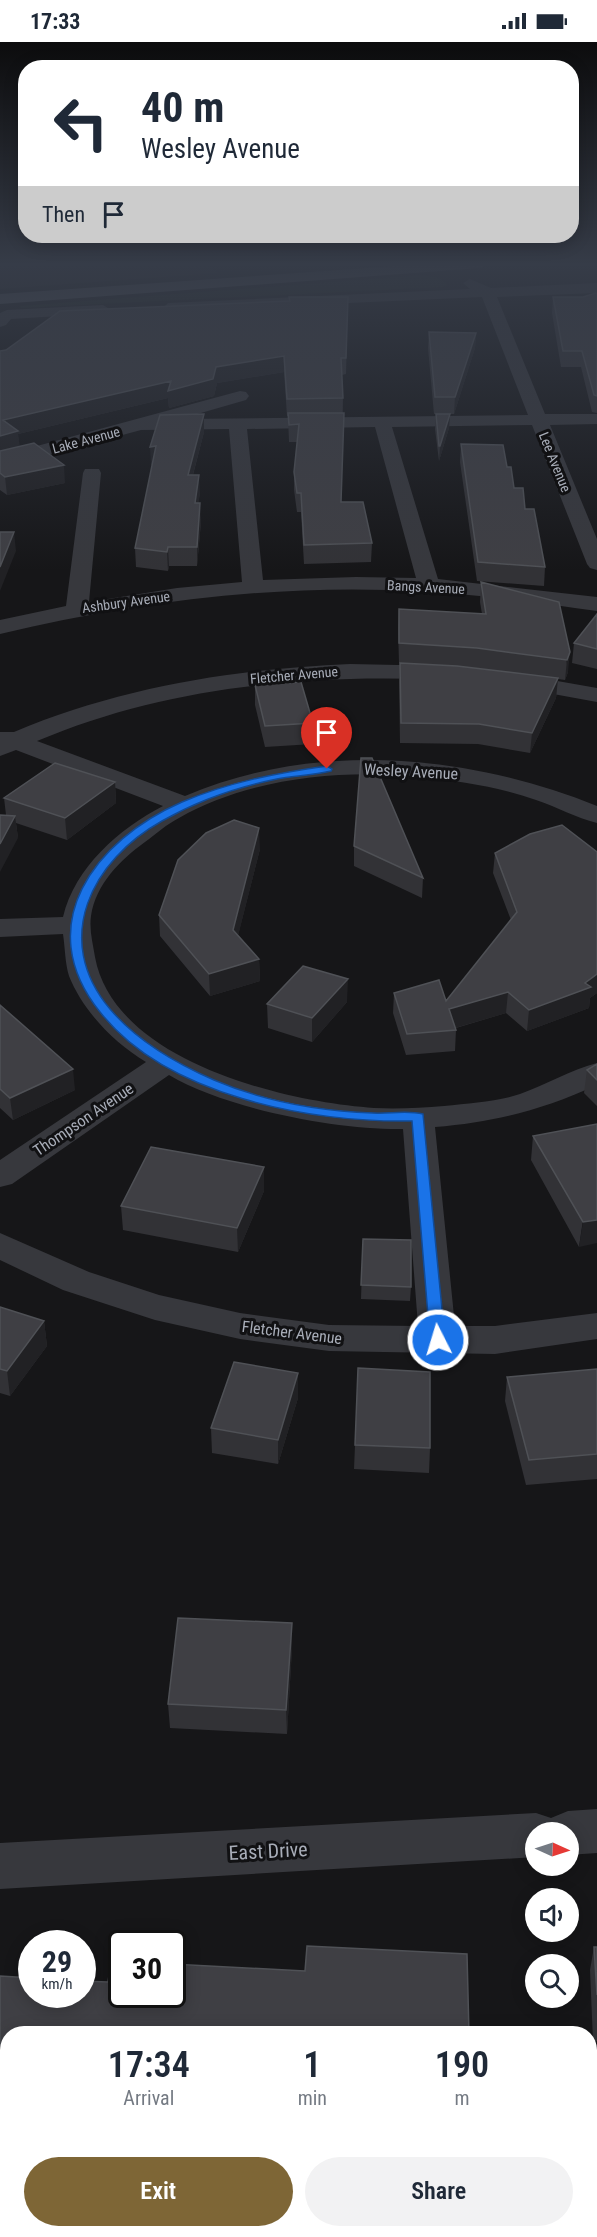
<!DOCTYPE html>
<html lang="en">
<head>
<meta charset="utf-8">
<style>
	body { margin:0; font-family:"Roboto Condensed",sans-serif; background:#f2f2f3; color:#1f2937; height:100vh; display:flex; flex-direction:column; font-size:22px; white-space:nowrap }
	* { box-sizing:border-box; margin:0 }
	p { font-size:20px; color:#747a83 }
	.icon { flex:none; width:33px; height:33px; fill:none; stroke:currentColor; stroke-width:2; stroke-linecap:round; stroke-linejoin:round }
	.map { position:relative; flex:1; overflow:hidden }
	.sheet { position:absolute; left:0px; top:1984px; width:597px; height:212px; display:flex; flex-direction:column; background:#fff; border-radius:24px 24px 0 0; box-shadow:0 3px 15px #0003 }
	.sheet>* { flex:none }
	.hud { position:absolute; left:18px; top:18px; width:561px; height:183px; border-radius:24px; box-shadow:0 3px 15px #0003; background:#fff; color:#1f2937; overflow:hidden }
	.needle { width:39px; rotate:93deg }
	.tools { position:absolute; left:525px; top:1780px; display:grid; gap:12px }
	.tools a { display:grid; place-items:center; width:54px; height:54px; border-radius:50%; background:#fff; box-shadow:0 3px 15px #0003; font-size:30px }
	.speed { position:absolute; left:18px; top:1888px; display:flex; gap:12px; font-size:30px; font-weight:700; text-align:center }
	.speed>* { display:grid; place-content:center; width:78px; height:78px; border-radius:50%; background:#fff; box-shadow:0 3px 15px #0003; line-height:1 }
	.speed small { font-size:15px; font-weight:400 }
	.speed .limit { border:3px solid #111; border-radius:9px; background:#fff; color:#111 }
	.pin { position:absolute; display:grid; place-items:center; width:51px; height:51px; color:#fff; margin:-62px -26px; border-radius:50% 50% 50% 0; rotate:-45deg; box-shadow:0 0 6px #0007 }
	.pin .icon { rotate:45deg }
	.me { position:absolute; width:66px; margin:-33px; rotate:355deg; stroke-linejoin:round; filter:drop-shadow(0 0 4px #0008) }
	.turn { display:flex; align-items:center; gap:21px; height:126px; padding:0 24px; font-size:27px }
	.turn .icon { width:78px; height:78px; stroke-width:2.5 }
	.turn b { display:block; font-size:42px; line-height:51px }
	.then { display:flex; align-items:center; height:57px; padding:0 24px; background:#0003; gap:12px; font-size:22px }
	.eta { display:flex; justify-content:space-evenly; align-items:center; height:102px; text-align:center }
	.eta b { font-size:36px; font-weight:600; line-height:42px }
	.cta { display:flex; gap:12px; margin-top:auto; padding:12px 24px }
	.cta a { flex:1; height:69px; border-radius:36px; background:#7e6636; color:#fff; font-size:24px; font-weight:600; line-height:69px; text-align:center }
	.cta a+a { background:#f2f2f3; color:#1f2937 }
	.status { display:flex; justify-content:space-between; align-items:center; height:42px; padding:0 30px; background:#fff; direction:ltr }
	.status svg { height:16px; fill:currentColor }
	.map>svg:first-child { display:block }
	.built { fill:#222225 }
	.green { fill:#1c231d }
	.lines { fill:none; stroke-linecap:round; stroke-linejoin:round }
	.minor { fill:#37383d; fill-rule:evenodd }
	.major { fill:#53555c; fill-rule:evenodd }
	.wall { fill:#323236 }
	.shaded-wall { fill:#212124 }
	.building { fill:#3f3f44; stroke:#4f5156; stroke-width:1.5 }
	.route { fill:#1a73e8; stroke:#114b97; stroke-width:1.5 }
	.labels { text-anchor:middle; stroke-width:6; stroke-linejoin:round; paint-order:stroke }
	.far-street-label { font-size:14px; fill:#a8adb8; stroke:#111113 }
	.street-label { font-size:16px; fill:#a8adb8; stroke:#111113 }
	.near-street-label { font-size:20px; fill:#a8adb8; stroke:#111113 }
</style>
</head>
<body>
<div class="status"><b>17:33</b><svg viewBox="0 0 49 12"><path d="M0 12V9h3v3zM5 12V6h3v6zM10 12V3h3v9zM15 12V0h3v12zM26 1h20v11H26zM47 4h2v5h-2z"/></svg></div>
<div class="map">
<svg width="597" height="2195" viewBox="0 0 597 2195">
	<rect width="100%" height="100%" fill="#161618"/>
	<!-- built -->
	<path class="built" d="M0,222H206L218,231L0,247Z"/>
	<!-- green -->
	<path class="green" d="M423,233L439,236L447,243L443,245L21,266L20,264Z"/>
	<g class="lines">
		<!-- minor -->
		<path class="minor" d="M470,237L491,246L597,241V251L497,255L545,372H597V382L550,383L597,497V528L590,526L587,522L532,383L392,385L438,537L597,555V569C528,559 458,550 389,548C258,544 127,562 0,592V578L66,564L83,431L85,427H99L101,431L89,560L177,546L242,540L229,387L141,388L0,426V414L240,349L246,350L249,354L246,358L180,377L528,373L482,255L173,269L168,267L165,264L168,261L470,247L463,241ZM375,385L416,536L356,535L263,538L247,387Z
			M103,263L111,268L108,271L11,277L6,283L0,285V271L7,268Z
			M350,622L446,624L454,626L458,631L454,636L446,638C306,632 167,644 37,699L185,754C317,698 467,712 597,764V781C576,776 557,765 536,758C500,745 459,739 420,735C341,727 249,736 179,776C167,782 156,792 145,800C120,818 96,842 91,874C89,888 93,902 95,915C114,1019 284,1060 374,1066C397,1067 421,1066 444,1064C470,1061 496,1060 520,1052C546,1043 570,1028 597,1021V1043C542,1068 495,1080 435,1085L455,1284H495L597,1271V1297L495,1312L329,1309L240,1297L155,1278L63,1248L0,1218V1191L89,1230L159,1253L240,1271L329,1283L418,1284L403,1087C337,1088 226,1067 169,1033L12,1142L0,1145V1118L146,1020C114,1001 83,969 69,934C65,921 65,905 63,892L0,895V877L63,875C75,825 119,787 163,764L16,708L0,714V690H14C121,645 235,627 350,622Z
			M512,631L597,646V660L504,643L500,638L504,633Z
			M597,1767V1811L568,1813V1791H536V1815L0,1847V1801L536,1771L551,1776L568,1769Z"/>
		<!-- major -->
		<path class="major" d="M424,222H487L480,226L0,262V252Z"/>
	</g>
	<!-- wall -->
	<path class="wall" d="M597,253V371L592,370L581,325H561L552,271L553,255H583Z
		M289,255H348L346,332L342,333L343,356L341,460L372,501L371,520L304,522L301,470H297L294,448V430L297,400H289L288,374H287L284,330L217,341L214,354L169,366L168,356L18,392L19,405L65,441L7,453L0,448V309L289,259Z
		M429,290L476,291L475,306L454,372H434L428,306Z
		M204,372V390L193,433L200,451L198,461L201,480L197,524H169L168,529L136,525L135,506L153,423H151Z
		M436,372H450L449,386L439,419L435,387Z
		M461,402L507,425L514,446L525,467L545,525L544,544L477,539L460,420Z
		M481,540L559,560L568,630L565,638L558,637L556,656L530,711L478,702L400,701L399,640L400,621H399L398,586L399,567L482,572L480,560Z
		M597,572V627L572,621L574,601Z
		M255,643L313,681V702L265,705L255,663Z
		M115,740L116,761L67,798L16,781L18,796L6,773L4,756Z
		M354,804L423,836L422,856L354,824Z
		M260,807L238,893L259,917L260,939L210,954L160,894L159,873Z
		M597,810V951L590,956L589,966L527,989L506,971L456,986V988L455,1009L406,1013L393,971L394,951L446,959L511,878L493,831L495,811Z
		M347,960L312,1000L268,986L267,962Z
		M0,963L75,1048L13,1078L0,1066Z
		M597,1022V1064L584,1051L587,1028Z
		M597,1082L579,1205L531,1118L533,1094Z
		M264,1149L238,1210L123,1188L121,1164Z
		M363,1197L411,1245L410,1259L361,1257Z
		M0,1265L44,1279L47,1304L10,1354L0,1351Z
		M597,1327V1437L526,1443L505,1359L507,1335Z
		M298,1331V1356L278,1422L212,1411L211,1386Z
		M355,1403L430,1406L429,1431L354,1427Z
		M292,1606L287,1692L170,1686L168,1662Z
		M594,1905H597V1999H593L590,1928Z
		M0,1934L8,1992V2074H0Z"/>
	<!-- shaded-wall -->
	<path class="shaded-wall" d="M476,291L475,306L454,372L455,355Z
		M284,314V330L217,341L214,354L169,366L168,356L18,392L20,406L0,412V394L3,378L216,325Z
		M204,372V390L188,451V433Z
		M450,372L449,386L439,419L440,404Z
		M156,404L157,422L151,423L150,405Z
		M64,423L65,441L7,453L5,435Z
		M199,433L200,451L196,480L195,461Z
		M200,461L201,480L197,524V505Z
		M14,490L16,509L0,549V525Z
		M168,505L169,524L168,529L167,510Z
		M570,610L568,630L565,638L567,618Z
		M558,636L556,656L530,711L532,691Z
		M115,740L116,761L67,798L65,776Z
		M15,774L18,796L0,830V802Z
		M259,786L260,807L234,910L233,888Z
		M259,917L260,939L210,954L209,932Z
		M597,932V951L590,956L589,966L527,989L529,968L585,941Z
		M348,937L347,960L312,1000V976Z
		M508,950L506,971L448,988L449,967Z
		M73,1027L75,1048L13,1078L10,1056Z
		M264,1125V1149L238,1210L237,1186Z
		M597,1178V1201L579,1205L583,1180Z
		M44,1279L47,1304L10,1354L7,1329Z
		M298,1331V1356L278,1422V1398Z
		M292,1581V1606L287,1692L286,1668Z"/>
	<!-- building -->
	<path class="building" d="M596,251L597,253V354L594,353L582,309H563L553,255H583Z
		M289,255H348L346,316H341L343,356L287,357L284,314L216,325L213,337L168,349L171,339L3,378L18,389L0,394V309L6,308L60,269L290,259Z
		M429,290L476,291L455,355H435Z
		M288,371H344L341,460H363L372,501L304,503L301,451H297L294,430L299,382L289,383Z
		M204,372L188,433H199L195,461H200L197,505H168L167,510L135,506L156,404L150,405L160,373Z
		M436,372H450L440,404H439Z
		M34,401L64,423L5,435L0,431V409Z
		M461,402L503,403L507,425H511L514,446H523L525,467H534L545,525L478,520Z
		M0,490H14L0,525Z
		M481,540L559,560L570,610L567,618L477,606L399,601V567L486,572Z
		M597,572V607L574,601Z
		M400,621L457,624L558,636L532,691L479,682L401,681Z
		M301,640L313,681L265,684L255,643Z
		M361,716H372L423,836L354,804Z
		M55,721L115,740L65,776L4,756Z
		M0,773L15,774L0,802Z
		M234,778L259,786L233,888L259,917L209,932L159,873L178,818L206,791Z
		M562,783L597,810V932L585,941L591,945L529,968L508,950L449,967L456,988L407,992L394,951L439,938L446,959L517,870L495,811L530,792Z
		M303,924L348,937L312,976L267,962Z
		M0,963L73,1027L10,1056L0,1047Z
		M597,1022V1038L587,1028Z
		M597,1082V1178L583,1180L533,1094Z
		M151,1105L264,1125L237,1186L121,1164Z
		M363,1197L411,1198V1245L361,1243Z
		M0,1265L44,1279L7,1329L0,1327Z
		M234,1320L298,1331L278,1398L211,1386Z
		M358,1326L430,1330V1406L355,1403Z
		M597,1327V1412L529,1418L507,1335Z
		M178,1576L292,1581L286,1668L168,1662Z
		M307,1904L467,1912L469,1992H8V2052H0V1934L32,1936V1953H82V1939L108,1940L111,1919H122V1953H172V1922L305,1929Z
		M594,1905H597V1953Z"/>
	<!-- sky -->
	<linearGradient id="sky" x2="0" y2="1"><stop stop-color="#0c0c0d"/><stop offset="0.42" stop-color="#363c48"/><stop offset="1" stop-color="#363c48" stop-opacity="0"/></linearGradient>
	<rect width="597" height="529" fill="url(#sky)"/>
	<!-- route -->
	<path class="route" d="M327,724L332,727L331,729C313,733 295,734 277,737C237,745 197,759 162,779C92,818 51,897 110,967C137,999 175,1021 214,1038C263,1059 320,1069 373,1071C389,1072 407,1068 423,1072L445,1298L443,1301H432L430,1298L412,1079C311,1081 166,1054 100,970C30,883 95,798 182,760C229,740 277,731 327,724Z"/>
	<g class="labels">
		<!-- far-street labels -->
		<g class="far-street-label">
			<text transform="translate(86 398) rotate(-15)" y="5">Lake Avenue</text>
			<text transform="translate(555 420) rotate(68)" y="5">Lee Avenue</text>
			<text transform="translate(426 545) rotate(3)" y="5">Bangs Avenue</text>
			<text transform="translate(126 560) rotate(-8)" y="5">Ashbury Avenue</text>
			<text transform="translate(294 633) rotate(-5)" y="5">Fletcher Avenue</text>
		</g>
		<!-- street labels -->
		<g class="street-label">
			<text transform="translate(411 729) rotate(3)" y="6">Wesley Avenue</text>
			<text transform="translate(83 1077) rotate(-34)" y="6">Thompson Avenue</text>
			<text transform="translate(292 1290) rotate(7)" y="6">Fletcher Avenue</text>
		</g>
		<!-- near-street labels -->
		<g class="near-street-label">
			<text transform="translate(268 1809) rotate(-3)" y="7">East Drive</text>
		</g>
	</g>
</svg>
<div class="tools">
<a><svg class="needle" viewBox="-14 -14 28 28"><path d="M0-13l5 13h-10z" fill="#e53935"/><path d="M0 13l5-13h-10z" fill="#747a83"/></svg></a>
<a><svg class="icon" aria-label="sound" viewBox="0 0 24 24"><path d="M4 9h4l5-4v14l-5-4H4zM17 9q2 3 0 6"/></svg></a>
<a><svg class="icon" aria-label="search" viewBox="0 0 24 24"><circle cx="10" cy="10" r="6"/><path d="M15 15l6 6"/></svg></a>
</div>
<div class="speed"><div>29<small>km/h</small></div><div class="limit">30</div></div>
<div class="pin" style="left:327px;top:727px;background:#d93025"><svg class="icon" aria-label="arrive" viewBox="0 0 24 24"><path d="M6 21V4h12l-3 4 3 4H6"/></svg></div>
<svg class="me" style="left:438px;top:1298px" viewBox="-20 -20 40 40"><circle r="17" fill="#1a73e8" stroke="#fff" stroke-width="3"/><path d="M0-11L8 9 0 5-8 9z" fill="#fff"/></svg>
<div class="hud">
<div class="turn"><svg class="icon" aria-label="left" viewBox="0 0 24 24"><path d="M17 20v-9H6M10 6l-5 5 5 5"/></svg><div><b>40 m</b>Wesley Avenue</div></div>
<div class="then">Then<svg class="icon" aria-label="arrive" viewBox="0 0 24 24"><path d="M6 21V4h12l-3 4 3 4H6"/></svg></div>
</div>
<section class="sheet">
<div class="eta">
<div><b>17:34</b><p>Arrival</p></div>
<div><b>1</b><p>min</p></div>
<div><b>190</b><p>m</p></div>
</div>
<div class="cta"><a>Exit</a><a>Share</a></div>
</section>
</div>
</body>
</html>
